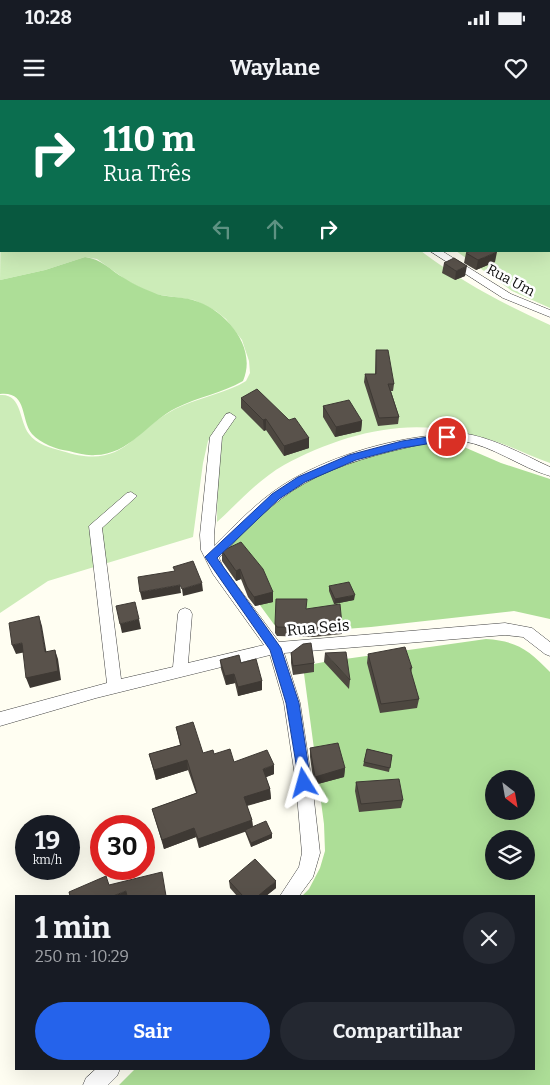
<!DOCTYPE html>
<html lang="pt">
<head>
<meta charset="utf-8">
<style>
	body { margin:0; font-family:Bitter,serif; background:#242831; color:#f1f3f6; height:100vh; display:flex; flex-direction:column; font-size:19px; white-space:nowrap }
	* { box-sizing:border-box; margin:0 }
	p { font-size:16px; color:#9ea1a6 }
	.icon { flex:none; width:28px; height:28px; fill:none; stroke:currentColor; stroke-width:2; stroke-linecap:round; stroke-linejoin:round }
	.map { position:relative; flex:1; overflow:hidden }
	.drawer { position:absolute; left:15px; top:795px; width:520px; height:175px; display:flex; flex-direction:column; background:#171b24; border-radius:0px; box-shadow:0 5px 20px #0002 }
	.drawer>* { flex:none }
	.guide { position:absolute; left:0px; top:0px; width:550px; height:152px; box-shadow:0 5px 20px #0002; background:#0b6e4f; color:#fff; overflow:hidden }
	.needle { width:32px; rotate:149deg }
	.buttons { position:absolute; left:485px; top:670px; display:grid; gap:10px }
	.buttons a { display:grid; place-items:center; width:50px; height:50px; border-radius:50%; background:#171b24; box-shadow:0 5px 20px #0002; font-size:25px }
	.speed { position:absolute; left:15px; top:715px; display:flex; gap:10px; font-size:25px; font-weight:700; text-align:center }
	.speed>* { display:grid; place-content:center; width:65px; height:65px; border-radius:50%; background:#171b24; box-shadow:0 5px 20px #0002; line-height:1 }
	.speed small { font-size:12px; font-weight:400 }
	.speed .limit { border:8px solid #d22; background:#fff; color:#111 }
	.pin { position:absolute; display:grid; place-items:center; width:42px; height:42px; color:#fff; margin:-21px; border:2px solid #fff; border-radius:50%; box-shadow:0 1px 5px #0007 }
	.me { position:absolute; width:55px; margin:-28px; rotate:352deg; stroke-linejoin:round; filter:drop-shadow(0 0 4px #0008) }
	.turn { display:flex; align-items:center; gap:18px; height:105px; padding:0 20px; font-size:22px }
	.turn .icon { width:65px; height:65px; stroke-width:2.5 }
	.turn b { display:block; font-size:35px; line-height:42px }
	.lanes { display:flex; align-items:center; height:48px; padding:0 20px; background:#0003; justify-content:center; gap:25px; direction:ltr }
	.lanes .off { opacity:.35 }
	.round { display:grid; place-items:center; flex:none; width:52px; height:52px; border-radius:26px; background:#242831 }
	.headline { display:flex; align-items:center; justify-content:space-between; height:85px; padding:0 20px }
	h1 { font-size:30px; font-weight:700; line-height:38px }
	.button { display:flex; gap:10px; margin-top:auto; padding:10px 20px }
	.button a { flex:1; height:58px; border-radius:30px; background:#2563eb; color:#fff; font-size:20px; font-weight:700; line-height:58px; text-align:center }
	.button a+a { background:#242831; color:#f1f3f6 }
	.status { display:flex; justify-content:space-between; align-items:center; height:35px; padding:0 25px; background:#171b24; direction:ltr }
	.status svg { height:14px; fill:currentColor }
	header { display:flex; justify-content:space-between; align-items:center; height:65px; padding:0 20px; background:#171b24; font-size:22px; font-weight:700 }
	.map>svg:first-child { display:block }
	.green { fill:#ccecb8 }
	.forest { fill:#adde97; fill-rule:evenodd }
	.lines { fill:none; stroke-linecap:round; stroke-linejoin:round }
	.street-casing { stroke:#424242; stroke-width:1 }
	.street { fill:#fff; fill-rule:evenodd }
	.wall { fill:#4d4740 }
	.shaded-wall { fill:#3e3934 }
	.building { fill:#59524b; stroke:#3e3934 }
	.route { fill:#2563eb; stroke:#184099 }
	.labels { text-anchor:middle; stroke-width:5; stroke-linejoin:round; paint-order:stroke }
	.far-street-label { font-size:14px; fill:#0f0f0f; stroke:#fff }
	.street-label { font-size:16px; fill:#0f0f0f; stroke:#fff }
</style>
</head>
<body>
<div class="status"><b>10:28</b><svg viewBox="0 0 49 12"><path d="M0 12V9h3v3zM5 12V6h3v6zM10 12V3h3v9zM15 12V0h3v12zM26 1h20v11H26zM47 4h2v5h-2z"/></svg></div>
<header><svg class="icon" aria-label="menu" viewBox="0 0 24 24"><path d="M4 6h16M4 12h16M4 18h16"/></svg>Waylane<svg class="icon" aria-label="heart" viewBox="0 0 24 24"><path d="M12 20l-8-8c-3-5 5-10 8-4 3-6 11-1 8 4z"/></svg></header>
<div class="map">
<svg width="550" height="985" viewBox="0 0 550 985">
	<rect width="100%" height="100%" fill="#fffef2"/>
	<!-- green -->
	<path class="green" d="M0,0H550V208L512,191L456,151H549V1H1L0,95Z
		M1,108V151H421C460,181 505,205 550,225V363C532,357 515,348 497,342C483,337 467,334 453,331C396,319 334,338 284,365C259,379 238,403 217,422L218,352L226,315L208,341L203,363L193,437L48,481L0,513V295C22,293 19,321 29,334C36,344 51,348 62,351C123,371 130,333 175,309C196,299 219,294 239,285L246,281L250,273L249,261L242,240L226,219L216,211L194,200L154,194L129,182L97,159L85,157L45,170L0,180Z"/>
	<!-- forest -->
	<path class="forest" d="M85,157C102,159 110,170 124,178C133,184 142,188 152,192C164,198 179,196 193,200C225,209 258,247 243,281C222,293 198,297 176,308C148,322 129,355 95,355C87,356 77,353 69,351C57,350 40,343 32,334C20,319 28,291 0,294V180L45,170Z
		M437,343L457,344L501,363L550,379V519L514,511L371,527L281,534L222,453C241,434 259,413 281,397C322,367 387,348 437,343Z
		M486,539C517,541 529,550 550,572V985H119L135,969H534V796H302L309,789L320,768L325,751L324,724L303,566L324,562ZM494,679H526V711H494ZM494,739H526V771H494Z"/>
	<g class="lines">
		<!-- street casing -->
		<g class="street-casing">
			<path id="street" d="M1,97V103L0,104V98Z
				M430,151H442L511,194L550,210V217L503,198Z
				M230,313L236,317L222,337L214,435V446C235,425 258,401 283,385C325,358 388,339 438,335C445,334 454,332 461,333C492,337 522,354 550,367V376C519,367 494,346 462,341C444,339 422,344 405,348C366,357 325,369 292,391C265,409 241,435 219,458L223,467L279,542L505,523L532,528L550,542V556L545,554L523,537L505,535L284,553L300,603L312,683L320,753L313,777L299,796H280L299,767L302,753L296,683L284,603L270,555L96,598L0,626V612L107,583L89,426L127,393L131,392L137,396L102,428L121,579L173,567L178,514L180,510L185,508L190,510L192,514L188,563L264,545L213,474L201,450L200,435L210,337L226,314Z
				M96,969H120L117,976L108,985H83L86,978Z"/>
		</g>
		<!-- street -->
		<use href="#street" class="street"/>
	</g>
	<!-- wall -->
	<path class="wall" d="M466,153L495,162L476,170L464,163Z
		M444,163L465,176L455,180L442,173Z
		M376,250L394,284L393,291H391L399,317L398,324L378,326L364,282L365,274H375Z
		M241,298L289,320L309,338V348L284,356L266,330L264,331L241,308Z
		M323,306L362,321L361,331L335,337L323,317Z
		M222,451L273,492V502L255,506L248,497L241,479L236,481L222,461Z
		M329,486L354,500L334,504L329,491Z
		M306,509L342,525V534L314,537L277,536L275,533V524Z
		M291,553L314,563V572L293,575L291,563Z
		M325,553L350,580L349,589L324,562Z
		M368,554L412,568L411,573L419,599L417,608L380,613L367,563Z
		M220,560L241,563L262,581V590L238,596L235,583L226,585L221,569Z
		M176,627L203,653L214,654L234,662L274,674L266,677L270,689L271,699L247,706L252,720L253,727L272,734V738L251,747L246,734L245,731L199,748L196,737L164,749L152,709L196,693L188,670L156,680L149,654L180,645Z
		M310,648L345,668L344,677L314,685L310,657Z
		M367,649L392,655L389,672L363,666Z
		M356,682L403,700L401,708L359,712L355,691Z
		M229,781L276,788L266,796H237L230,788Z"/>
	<!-- shaded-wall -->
	<path class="shaded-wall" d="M497,152L495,162L476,170L478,160Z
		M467,166L465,176L455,180L456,171Z
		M266,319V330L264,331L263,320Z
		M362,321L361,331L335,337L336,327Z
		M309,338V348L284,356V346Z
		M240,469L241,479L236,481V471Z
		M202,483L203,491L183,496L182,489Z
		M180,485L181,493L142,500L140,492Z
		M273,492V502L255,506L254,497Z
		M355,495L354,500L334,504L335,499Z
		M39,516L42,526L48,561L45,552Z
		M139,519L141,529L122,533L120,524Z
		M22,543L26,552L16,554L12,545Z
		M55,550L58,559L61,580L30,588L26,578Z
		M234,574L235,583L226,585L225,576Z
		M262,581V590L238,596V587Z
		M187,660L188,670L156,680L154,670Z
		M274,665V674L264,678L263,669Z
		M345,668L344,677L314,685L315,677Z
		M270,689L271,699L244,706V697Z
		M252,720L253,729L199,748L198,739Z
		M194,728L196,737L164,749L162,740Z
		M272,734V738L251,747V743Z
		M276,781V788L266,796H258Z
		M126,791L128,796H113Z"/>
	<!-- building -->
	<path class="building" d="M470,151H497V152L478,160L466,153Z
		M454,158L467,166L456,171L444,163Z
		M376,250H388L394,284H388L399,317L379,318L365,274H376Z
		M257,289L289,320L295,318L309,338L284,346L266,319L263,320L241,298Z
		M349,300L362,321L336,327L323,306Z
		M241,442L263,469L273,492L254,497L247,487L240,469L236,471L222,451Z
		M193,461L202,483L182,489L180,485L140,492L138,477L175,471L173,467Z
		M349,482L355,495L335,499L329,486Z
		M276,499H307L306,509L340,504L342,525L315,528L277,527L275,524Z
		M135,502L139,519L120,524L116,506Z
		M39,516L45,552L55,550L58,571L26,578L22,543L12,545L9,523Z
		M311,543L314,563L293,566L291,553L303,544Z
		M405,547L412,568H410L419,599L381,604L368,554Z
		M346,552L350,580L325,553Z
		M239,555L241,563L256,559L262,581L238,587L234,574L225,576L220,560Z
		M193,622L203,653L213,650L214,654L230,649L234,662L267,650L274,665L263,669L270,689L244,697L252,720L198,739L194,728L162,740L152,709L197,693L187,660L154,670L149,654L181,645L176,627Z
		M338,643L345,668L315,677L310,648Z
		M367,649L392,655L390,668L364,662Z
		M399,679L403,700L361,704L356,682Z
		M266,721L272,734L251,743L245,730Z
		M255,759L276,781L258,796H243L229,781Z
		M162,772L166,796H127L126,791L113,796H70L69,792L106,776L109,785Z"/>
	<!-- route -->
	<path class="route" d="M447,334L452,337L451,340L402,348L356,360L305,382L279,399L217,458L281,548L299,603L311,683L309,688L304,689L300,688L286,603L270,550L205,457L272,394L298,377L349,355L402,341Z"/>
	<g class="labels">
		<!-- far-street labels -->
		<g class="far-street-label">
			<text transform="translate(511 180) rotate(28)" y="5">Rua Um</text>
		</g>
		<!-- street labels -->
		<g class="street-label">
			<text transform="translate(318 527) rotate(-5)" y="6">Rua Seis</text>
		</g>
	</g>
</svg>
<div class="buttons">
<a><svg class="needle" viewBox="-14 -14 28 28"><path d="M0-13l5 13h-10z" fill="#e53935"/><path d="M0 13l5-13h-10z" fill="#9ea1a6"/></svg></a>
<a><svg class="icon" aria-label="layers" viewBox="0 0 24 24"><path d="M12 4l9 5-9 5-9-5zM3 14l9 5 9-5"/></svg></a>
</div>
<div class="speed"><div>19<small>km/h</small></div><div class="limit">30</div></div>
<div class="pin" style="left:447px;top:337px;background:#d93025"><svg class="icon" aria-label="arrive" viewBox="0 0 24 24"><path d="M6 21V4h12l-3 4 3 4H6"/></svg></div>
<svg class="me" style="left:304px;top:683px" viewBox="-20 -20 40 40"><path d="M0-17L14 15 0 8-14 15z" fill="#2563eb" stroke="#fff" stroke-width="4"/></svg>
<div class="guide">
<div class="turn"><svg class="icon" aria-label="right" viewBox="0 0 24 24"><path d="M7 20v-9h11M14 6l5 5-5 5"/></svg><div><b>110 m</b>Rua Três</div></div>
<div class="lanes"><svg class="icon off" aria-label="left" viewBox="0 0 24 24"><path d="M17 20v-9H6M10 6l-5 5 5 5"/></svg><svg class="icon off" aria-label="ahead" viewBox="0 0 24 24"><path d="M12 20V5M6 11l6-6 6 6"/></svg><svg class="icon" aria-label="right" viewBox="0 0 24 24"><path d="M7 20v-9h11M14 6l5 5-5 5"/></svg></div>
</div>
<section class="drawer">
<div class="headline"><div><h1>1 min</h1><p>250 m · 10:29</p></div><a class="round"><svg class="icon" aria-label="close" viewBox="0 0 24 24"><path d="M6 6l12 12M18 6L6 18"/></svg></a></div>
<div class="button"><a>Sair</a><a>Compartilhar</a></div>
</section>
</div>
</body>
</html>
